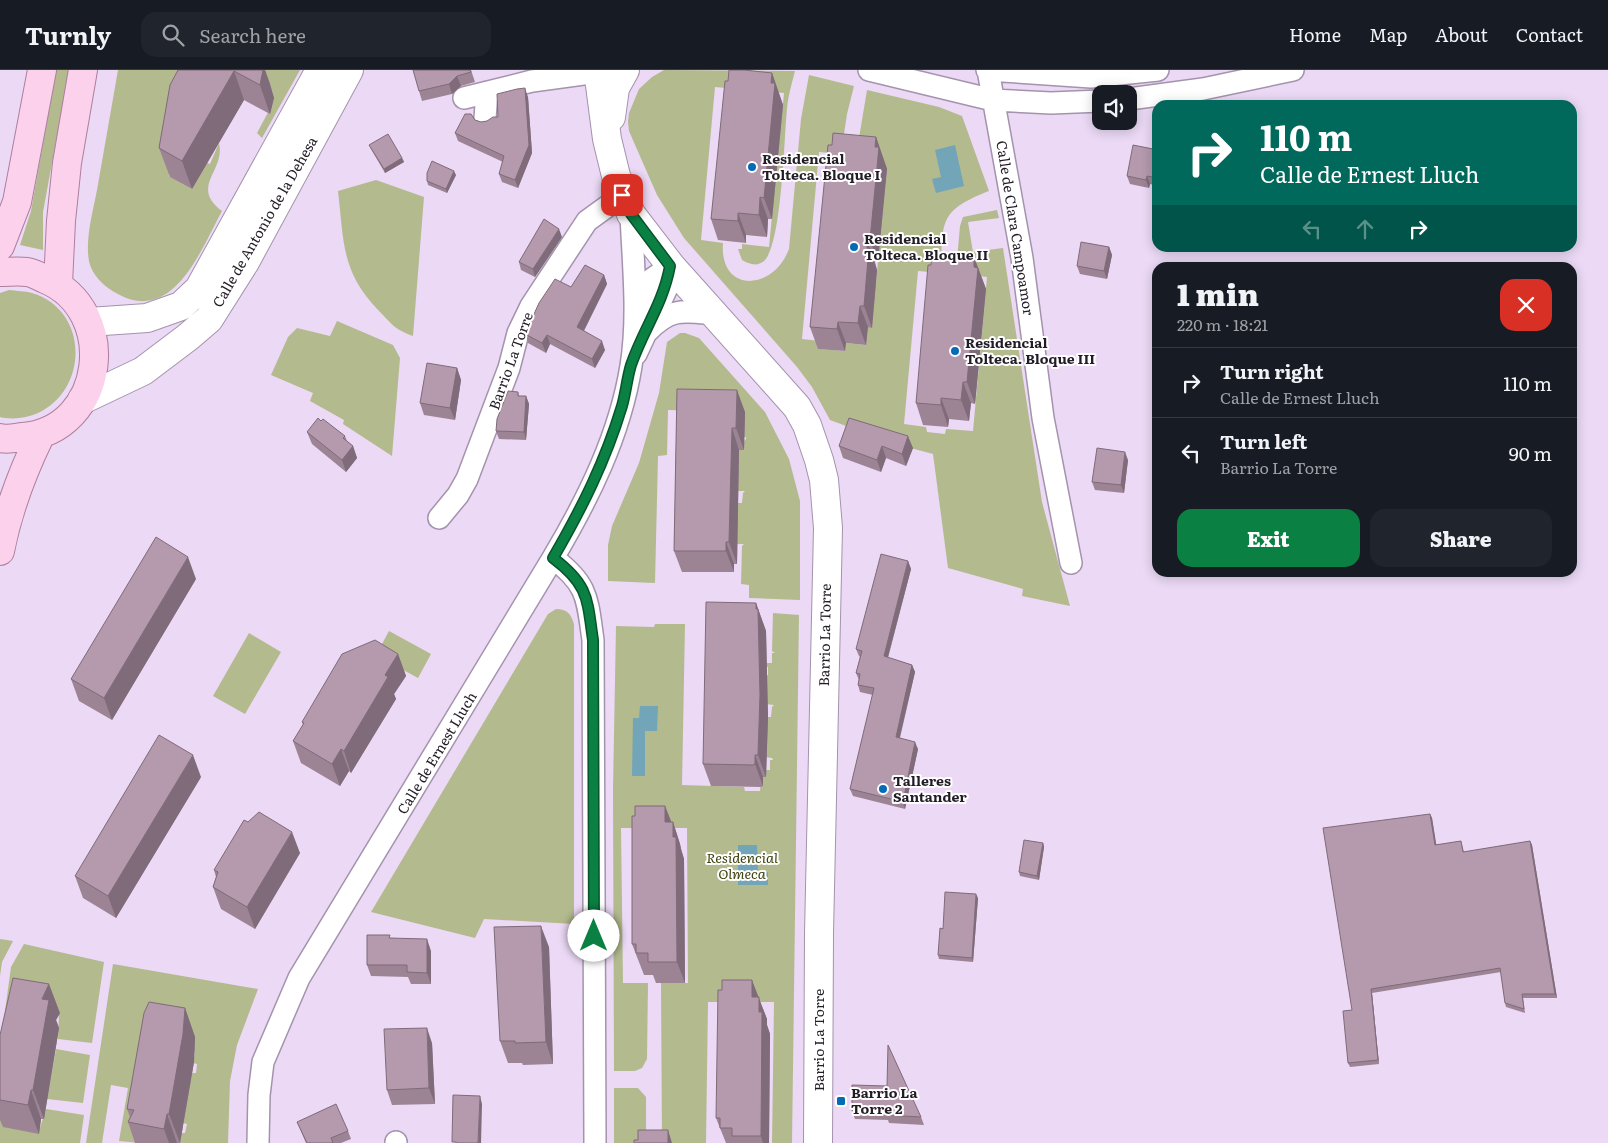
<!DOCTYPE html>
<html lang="en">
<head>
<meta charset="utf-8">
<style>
	body { margin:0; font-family:Literata,serif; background:#20242c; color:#f1f3f6; height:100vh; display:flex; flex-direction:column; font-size:19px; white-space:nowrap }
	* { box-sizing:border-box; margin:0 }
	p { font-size:16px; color:#9ea1a6 }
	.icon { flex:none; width:28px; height:28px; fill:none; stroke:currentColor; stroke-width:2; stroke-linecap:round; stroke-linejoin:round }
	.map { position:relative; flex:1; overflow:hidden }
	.details { position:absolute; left:1152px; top:192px; width:425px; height:315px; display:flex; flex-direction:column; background:#171b24; border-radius:15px; box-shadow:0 2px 12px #0003 }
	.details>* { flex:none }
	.guide { position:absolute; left:1152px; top:30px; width:425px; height:152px; border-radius:15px; box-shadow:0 2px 12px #0003; background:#00695c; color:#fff; overflow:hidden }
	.fabs { position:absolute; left:1092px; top:15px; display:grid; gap:10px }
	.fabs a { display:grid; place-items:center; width:45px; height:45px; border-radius:10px; background:#171b24; box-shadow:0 2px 12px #0003; font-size:25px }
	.pin { position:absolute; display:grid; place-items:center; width:42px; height:42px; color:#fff; margin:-21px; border-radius:10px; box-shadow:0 2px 8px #0006 }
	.me { position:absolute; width:55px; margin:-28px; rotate:0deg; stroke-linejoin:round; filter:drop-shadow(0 0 4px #0008) }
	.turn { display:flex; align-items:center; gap:18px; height:105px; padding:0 25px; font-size:22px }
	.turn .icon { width:65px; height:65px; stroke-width:2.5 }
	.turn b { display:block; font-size:35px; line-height:42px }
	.lanes { display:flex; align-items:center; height:48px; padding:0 25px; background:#0003; justify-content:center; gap:25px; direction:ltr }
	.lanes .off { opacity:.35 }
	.round { display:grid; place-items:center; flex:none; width:52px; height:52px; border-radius:15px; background:#20242c }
	.overview { display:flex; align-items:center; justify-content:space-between; height:85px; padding:0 25px }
	h1 { font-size:30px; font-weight:800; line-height:38px }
	.primary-button { display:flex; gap:10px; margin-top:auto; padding:10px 25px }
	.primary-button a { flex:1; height:58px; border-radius:15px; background:#0b8043; color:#fff; font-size:20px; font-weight:800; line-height:58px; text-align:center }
	.primary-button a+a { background:#20242c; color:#f1f3f6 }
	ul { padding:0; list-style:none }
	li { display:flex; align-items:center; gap:15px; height:70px; padding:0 25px; border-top:1px solid #363941 }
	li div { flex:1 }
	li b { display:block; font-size:19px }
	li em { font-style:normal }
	header { display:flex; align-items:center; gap:30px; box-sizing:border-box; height:70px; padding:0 25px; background:#171b24; border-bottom:1px solid #363941 }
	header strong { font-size:24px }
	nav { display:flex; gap:28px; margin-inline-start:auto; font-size:18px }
	.search { width:350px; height:45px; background:#20242c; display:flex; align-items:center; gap:12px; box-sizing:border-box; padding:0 18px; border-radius:15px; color:#9ea1a6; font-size:19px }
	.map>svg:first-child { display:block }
	.green { fill:#b3ba8e }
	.water { fill:#72a5b7 }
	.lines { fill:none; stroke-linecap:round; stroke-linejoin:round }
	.minor-casing { stroke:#a493ad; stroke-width:24 }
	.secondary-casing { stroke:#a493ad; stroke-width:30 }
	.primary-casing { stroke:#ae7e9e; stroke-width:30 }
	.minor { stroke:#fff; stroke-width:21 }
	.secondary { stroke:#fff; stroke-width:28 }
	.primary { stroke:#fcd1eb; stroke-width:28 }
	.wall { fill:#9c8495 }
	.shaded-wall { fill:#7f6b79 }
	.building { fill:#b599ad; stroke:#7f6b79 }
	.route-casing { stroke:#07532c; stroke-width:12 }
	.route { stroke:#0b8043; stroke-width:9 }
	.poi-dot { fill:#046bb7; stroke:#fff; stroke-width:2 }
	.labels { text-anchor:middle; stroke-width:4; stroke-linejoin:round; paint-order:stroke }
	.poi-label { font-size:14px; font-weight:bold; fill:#221c26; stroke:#fff; text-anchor:start }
	.street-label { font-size:14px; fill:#221c26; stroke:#fff }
	.park-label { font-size:14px; font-style:italic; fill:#3b400c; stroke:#fff }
</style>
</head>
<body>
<header>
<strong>Turnly</strong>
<div class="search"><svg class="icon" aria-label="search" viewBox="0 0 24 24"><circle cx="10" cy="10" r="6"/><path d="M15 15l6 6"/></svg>Search here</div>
<nav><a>Home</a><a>Map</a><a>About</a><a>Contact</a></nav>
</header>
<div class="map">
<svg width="1608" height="1073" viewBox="0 0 1608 1073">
	<rect width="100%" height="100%" fill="#ebd9f5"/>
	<!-- green -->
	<path class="green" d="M56,0H69L43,142V180L20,175L31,141Z
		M118,0H188L169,106L192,119L205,92L210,94L219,73C226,101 189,116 222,141C202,177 174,255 118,224C106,218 92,206 89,191C85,169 93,141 97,120C104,80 111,40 118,0Z
		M262,0H300L262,68L257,63L272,35L274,28L270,14L258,8Z
		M664,0L795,1C792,13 788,26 787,39C784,67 782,175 764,191C757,197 749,194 742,190L738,179H742V174L769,177L784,23L715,17L701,170L723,173C719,223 773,222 789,179L801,49L809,5L854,16L847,44L841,84L819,82L802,269L820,271V279L845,281L846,273L866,275L868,257H872L874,233L872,212H876L887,99L856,86L867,20L939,37L962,46L989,121C937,141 943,153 941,203L918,201L904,354L926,357L927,362L945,364L946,359L973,361L987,207L979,206L957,190L960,156L963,147L997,140L999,148L968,152L973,182L1003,178L1042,432L1070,536L1022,526L1023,519L948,498L933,384L892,373L830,350L812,317L797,297L684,168L657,125L629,61L628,52L629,43L639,19L652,7Z
		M376,110L424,127L413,266C394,259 393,255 379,241C341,202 344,172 338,121Z
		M9,220C16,221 25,221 32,223C89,240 89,319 38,343C27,348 12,350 0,347V223Z
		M337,251L393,275L400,288L392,386L343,354L344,350L310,331L313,323L271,305L288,267L297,258L330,266Z
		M680,263H685L699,268L765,342L789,389L800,431V530L749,528V515L741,514L742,476L744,474H737L733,445H738V437L734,436L733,433H742L743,423L745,421H737L739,383H734L746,369V367H739L744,358V342L668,340L667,385L658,386L655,513L608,511V475L612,456L639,393L659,323L667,272Z
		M556,539C567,539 571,544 574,554V854L484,849L475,868L371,842L548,544Z
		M773,543L799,545L792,1073H772L774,932H708L706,1073H662L661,913H688L687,758H621L623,913H648L647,989L642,998L635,1001H614L613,720L616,556L654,557L655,554H685L682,715L744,717L745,721H760L761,710L766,700H770V690H773L772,688L765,687L762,647H771L772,637L774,635L766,634L763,605H768V597L763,596V593H772V583H775L772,581Z
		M389,561L431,584L418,608L376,585Z
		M249,563L281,582L245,644L213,626Z
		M0,869L13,871L2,892L0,906Z
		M24,874L104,892L92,973L58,969L59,943L23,937L38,1064L46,1039L84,1045L80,1073H0V978L11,897Z
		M113,894L258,919L237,975L230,1011L228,1073H177H180L181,1063H185L187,1054L183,1053L192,1003H196L197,994L193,993L195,983L193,982L140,1073L119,1071L128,1018L111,1015L102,1073H86Z
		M56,979L90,985L83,1033L47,1029Z
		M614,1018H638L646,1027V1073H614Z"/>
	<!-- water -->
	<path class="water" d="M955,75L964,116L936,123L932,109L941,107L935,80Z
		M640,636H658L657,661H645V706H632L633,648H639Z
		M738,775H757L758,802H768V815H738Z"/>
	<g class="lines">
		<!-- minor casing -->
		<g class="minor-casing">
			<path id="minor" d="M869,0L993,30L1051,33L1101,31
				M987,0L1091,7L1158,0
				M988,0L1022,188L1043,348L1071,493
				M464,28L532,11L598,2
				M1129,29L1203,19L1293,0
				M485,48L487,22
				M635,241L652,209L671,196
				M648,261C671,237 684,241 715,244
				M636,284L666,220L671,196
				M439,448L458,425L467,409L509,298L518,263L531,236L587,151L623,125
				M553,488C589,515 587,529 593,570L595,1073
				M396,1072V1073
				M258,1073L259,1025L263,992L299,908L553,488C588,429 620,365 631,296C639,246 633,194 631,144"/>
		</g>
		<!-- secondary casing -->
		<g class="secondary-casing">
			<path id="secondary" d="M598,0L607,69L616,106L631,144L671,196L797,337L807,355L819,390L824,410L828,458L819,863L818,1073
				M611,47L615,18L625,0
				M89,252L147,248L181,236L199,219L320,0
				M82,330L143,301L188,267L209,249L245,192L349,0"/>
		</g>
		<!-- primary casing -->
		<g class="primary-casing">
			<path id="primary" d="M0,176L17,132L42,0
				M0,202C9,202 18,201 27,202C33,203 39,206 45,209C120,240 106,360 23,367C15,368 7,370 0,368
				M58,214L61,151L67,93L83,0
				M0,481C8,440 22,403 40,366"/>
		</g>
		<!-- minor -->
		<use href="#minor" class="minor"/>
		<!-- secondary -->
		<use href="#secondary" class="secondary"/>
		<!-- primary -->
		<use href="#primary" class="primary"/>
	</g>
	<!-- wall -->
	<path class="wall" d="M178,0H265L270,14L274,28L270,44L244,30L192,119L170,107L159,78Z
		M471,0L475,12L461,16L452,24L422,31L419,21Z
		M772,3L783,35L772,149H768L767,167L746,165V173L718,170L711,149L728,11Z
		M528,27L532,83L518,118L502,112L499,104L503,92L458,71L455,63L475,50L481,52L487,51L498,47Z
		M876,67L887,99L878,192H875L877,200L872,258L868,257L866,275L846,273L845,281L818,279L810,257L832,75Z
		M369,75L402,88L404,92L385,103L371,79Z
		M1158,80V116L1150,114L1149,118L1130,114L1127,106Z
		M456,105L447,123L428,115L427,111Z
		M562,167L535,207L521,200L519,192Z
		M1109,177L1112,185L1107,209L1080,204L1077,196Z
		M974,187L986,219L975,334L971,333L969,351L949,349L948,357L923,355L916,333L931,195Z
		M604,205L607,214L584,261L605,280L595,298L550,274L546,283L528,273L525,264L571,217Z
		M457,298L461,310L455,350L424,345L420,333Z
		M677,319L745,342L744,380H739L737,494H734V502H682L674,481Z
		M518,322L519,326H526L529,334L526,370L499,369L496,361Z
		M849,348L913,378L906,396L886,388L881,402L843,388L839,376Z
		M307,362L345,366L347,371L353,376L357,388L346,402L312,374Z
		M1128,390L1124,423L1095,420L1092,412Z
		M908,491L911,499L888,588L912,595L915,602L900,668L918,679L905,739L853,726L850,719L873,625L860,622L858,615L859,610L856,603L860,587L859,586L856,579Z
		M196,509L112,650L79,631L71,609Z
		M756,533L766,561L768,647L766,707H763V716L761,717L711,716L703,694Z
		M398,584L406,606L394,624L396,629L351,703L349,701L340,716L301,693L293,671L303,655L302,652Z
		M201,707L116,848L83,828L75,806Z
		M665,736L671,752H673L680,774L681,779L684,789L685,913H656L653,905H644L632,874Z
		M1430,744L1432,748L1436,775L1461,771L1464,782L1530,771L1532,775L1557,928H1523L1525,943L1506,937L1505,933L1501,902L1372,923L1379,994L1350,997L1348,993L1352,940Z
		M248,752L300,783L255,859L221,839L213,817L216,807L214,800Z
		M1043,773L1044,777L1039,810L1020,806L1019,802Z
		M978,828L973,892L939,889L938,885L943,859Z
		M391,868L431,881V914H411L408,907L371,906L367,895Z
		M549,877L553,994L523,995L522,993H508L500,971Z
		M758,927L767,949V955L770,964L769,1073H726L716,1048Z
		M185,938L195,967L194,992L180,1073H135L128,1052L130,1047L127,1039Z
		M60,943L56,950L59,958L44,1049H41L39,1064L3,1057L0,1050V965Z
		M432,973L435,1034L392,1035L387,1020Z
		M852,1015L921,1047L924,1055L889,1053L888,1050L855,1049L852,1041Z
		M297,1052L348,1061L351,1069L341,1073H306Z"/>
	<!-- shaded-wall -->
	<path class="shaded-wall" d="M263,0H265L270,14L274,28L270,44L260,15Z
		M234,1L244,30L192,119L182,91Z
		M772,3L783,35L772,149L764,128Z
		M457,6L461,16L452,24L449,14Z
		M525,18L528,27L532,83L518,118L515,110Z
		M876,67L887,99L878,192L870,170Z
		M402,88L404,92L385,103L384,99Z
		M454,101L456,105L447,123L446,119Z
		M1147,106L1150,114L1149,118L1146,110Z
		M760,127L768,149L767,167L759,145Z
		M738,143L746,165V173L738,151Z
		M559,159L562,167L535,207L533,199Z
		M867,170L877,200L872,258L864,236Z
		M1109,177L1112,185L1107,209L1104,201Z
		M974,187L986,219L975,334L967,312Z
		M604,205L607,214L581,266L577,257Z
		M860,236L868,257L866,275L858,253Z
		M838,252L846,273L845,281L837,259Z
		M547,265L550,274L546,283L542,273Z
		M602,271L605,280L595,298L592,289Z
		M457,298L461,310L455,350L450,338Z
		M963,312L971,333L969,351L961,330Z
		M737,320L745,342L744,380L736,358Z
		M526,326L529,334L526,370L524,362Z
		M941,328L949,349L948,357L941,335Z
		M732,358L739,380L737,494L729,472Z
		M908,366L913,378L906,396L902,384Z
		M353,376L357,388L346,402L342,390Z
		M882,376L886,388L881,402L877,390Z
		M1125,382L1128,390L1124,423L1121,415Z
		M726,472L734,494V502L726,481Z
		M188,487L196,509L112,650L104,628Z
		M908,491L911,499L886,594L884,586Z
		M756,533L766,561L768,647L766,707L758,685Z
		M398,584L406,606L394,624L396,629L351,703L344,681L385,605Z
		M912,595L915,602L898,674L896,667Z
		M915,672L918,679L905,739L903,732Z
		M341,679L349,701L340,716L332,694Z
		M193,685L201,707L116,848L108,826Z
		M755,685L763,707V716L755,694Z
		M665,736L673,756V752L680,774L681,779L684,789L685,913L677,892L665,752Z
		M1430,744L1432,748L1437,779L1435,775Z
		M292,762L300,783L255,859L247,837Z
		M1530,771L1532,775L1557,928L1555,924Z
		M1043,773L1044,777L1039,810L1037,806Z
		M976,824L978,828L973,892L972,888Z
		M541,856L549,877L553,994L546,972Z
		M427,869L431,881V914L427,903Z
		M752,910L767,949V955L770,964L769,1073H763L761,1066L752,927Z
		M49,914L60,943L56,950L59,958L44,1049L33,1020L42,929Z
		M1371,919L1372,923L1379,994L1378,990Z
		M185,938L195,967L194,992L180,1073L169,1044Z
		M427,958L432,973L435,1034L429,1018Z
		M31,1020L41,1049L39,1064L28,1035Z
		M480,1026L482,1034L481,1073H478Z
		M167,1044L177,1073H169L164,1059Z
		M668,1060L672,1073H668Z"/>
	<!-- building -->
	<path class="building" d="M178,0H263L260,15L234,1L182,91L159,78L170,15Z
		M413,0H470L471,2L457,6L449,14L419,21Z
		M729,0H744L772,3L771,13H775L764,128L760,127L759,145L738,143V151L711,149L725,11H728Z
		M525,18L529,75L515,110L499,104L504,86L455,63L465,44H471L475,50L481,52L487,51L493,47H498L497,24L517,19Z
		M833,63L876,67L875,77H879L870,170H867V178H869L864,236H860L858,253L838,252L837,259L810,257L828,75H832Z
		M388,64L402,88L384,99L369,75Z
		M1133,75L1158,80V108L1147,106L1146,110L1127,106Z
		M432,91L454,101L446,119L427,111V103Z
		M544,149L559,159L533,199L519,192Z
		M1081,172L1109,177L1104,201L1077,196Z
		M932,183L974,187V197L978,198L967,312H963L961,330L941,328V335L916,333L928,195H931Z
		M585,195L604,205L577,257L602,271L592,289L547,265L542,273L525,264L539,233L555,209L571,217Z
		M427,293L457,298L450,338L420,333Z
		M677,319L737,320L736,358H732L729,472H726V481H674Z
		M508,321L518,322V326H526L524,362L496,361L497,349Z
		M318,348L321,351L323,349L345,366L343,368L353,376L342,390L307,362Z
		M849,348L908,366L902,384L882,376L877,390L839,376Z
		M1097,378L1125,382L1121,415L1092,412Z
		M156,467L188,487L104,628L71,609Z
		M881,484L908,491L884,586L912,595L896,667L915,672L903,732L850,719L874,618L858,615L860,604L856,603L862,581L856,579Z
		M706,532L756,533V539H758L760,625L758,685H755V694L753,695L703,694Z
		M375,570L398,584L385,605L388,607L344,681L341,679L332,694L293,671L304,653L302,652L342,584Z
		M159,665L193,685L108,826L75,806Z
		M635,736H665V752H673V767H676L677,892H648V883H636V874H632V746H635Z
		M259,742L292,762L247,837L213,817L218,802L214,800L244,750L248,752Z
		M1430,744L1435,775L1461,771L1463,782L1530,771L1555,924H1522L1524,939L1505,933L1500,898L1371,919L1378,990L1348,993L1343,941L1352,940L1323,758Z
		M1024,770L1043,773L1037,806L1019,802Z
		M945,822L976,824L972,888L938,885L940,858L943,859Z
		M541,856L546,972L515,973V971H500L494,857Z
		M367,865H390L389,868L427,869V903L407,902V895H367Z
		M13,908L49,914L42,929L49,930L33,1020H31L28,1035L0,1030V965Z
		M722,910H752V927H759V942H762L761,1066H732V1058H720V1048H716L718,920H722Z
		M149,932L185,938L183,964L169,1044H167L164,1059L128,1052L134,1040L127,1039L144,943Z
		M427,958L429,1018L387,1020L384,959Z
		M888,975L921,1047L886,1045V1042L852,1041V1015L887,1016Z
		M453,1025L480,1026L478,1073H456V1072H452Z
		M336,1034L348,1061L331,1068L333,1073H307L297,1052Z
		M638,1060H668V1073H634V1070H638Z"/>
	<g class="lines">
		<!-- route casing -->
		<g class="route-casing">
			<path id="route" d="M594,866L593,570C587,529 589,515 553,488C582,438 605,392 622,336C626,322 627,308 631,295C643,260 663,234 670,196L631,144L622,125"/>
		</g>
		<!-- route -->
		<use href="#route" class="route"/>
	</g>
	<!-- markers -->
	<g class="poi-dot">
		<circle cx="752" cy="97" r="5"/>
		<circle cx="854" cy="177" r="5"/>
		<circle cx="955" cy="281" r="5"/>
		<circle cx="883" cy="719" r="5"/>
		<rect x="836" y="1026" width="10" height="10" rx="2.5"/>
	</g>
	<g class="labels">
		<!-- poi labels -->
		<g class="poi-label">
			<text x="762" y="94">Residencial<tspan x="762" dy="16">Tolteca. Bloque I</tspan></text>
			<text x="864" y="174">Residencial<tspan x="864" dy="16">Tolteca. Bloque II</tspan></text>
			<text x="965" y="278">Residencial<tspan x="965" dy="16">Tolteca. Bloque III</tspan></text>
			<text x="893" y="716">Talleres<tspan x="893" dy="16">Santander</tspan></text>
			<text x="851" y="1028">Barrio La<tspan x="851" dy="16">Torre 2</tspan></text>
		</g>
		<!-- street labels -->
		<g class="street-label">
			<text transform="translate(265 152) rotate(-60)" y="5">Calle de Antonio de la Dehesa</text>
			<text transform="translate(1015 158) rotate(81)" y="5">Calle de Clara Campoamor</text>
			<text transform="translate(511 291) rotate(-70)" y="5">Barrio La Torre</text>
			<text transform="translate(825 565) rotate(-89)" y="5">Barrio La Torre</text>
			<text transform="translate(437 683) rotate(-59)" y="5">Calle de Ernest Lluch</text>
			<text transform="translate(819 970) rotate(-90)" y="5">Barrio La Torre</text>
		</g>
		<!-- park labels -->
		<g class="park-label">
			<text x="742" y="793">Residencial<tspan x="742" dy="16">Olmeca</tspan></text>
		</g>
	</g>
</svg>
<div class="fabs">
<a><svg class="icon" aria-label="sound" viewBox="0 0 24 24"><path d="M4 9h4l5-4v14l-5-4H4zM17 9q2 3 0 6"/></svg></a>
</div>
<div class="pin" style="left:622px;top:125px;background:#d93025"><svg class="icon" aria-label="arrive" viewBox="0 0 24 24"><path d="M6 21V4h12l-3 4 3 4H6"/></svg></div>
<svg class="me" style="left:594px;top:866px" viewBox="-20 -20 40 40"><circle r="19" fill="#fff"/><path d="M0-13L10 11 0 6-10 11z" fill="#0b8043"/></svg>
<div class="guide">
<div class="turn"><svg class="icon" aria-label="right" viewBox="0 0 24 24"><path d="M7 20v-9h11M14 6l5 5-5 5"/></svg><div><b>110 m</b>Calle de Ernest Lluch</div></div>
<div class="lanes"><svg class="icon off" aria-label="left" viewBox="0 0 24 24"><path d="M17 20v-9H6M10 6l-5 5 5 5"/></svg><svg class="icon off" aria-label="ahead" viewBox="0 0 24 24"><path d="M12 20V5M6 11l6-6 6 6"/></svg><svg class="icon" aria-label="right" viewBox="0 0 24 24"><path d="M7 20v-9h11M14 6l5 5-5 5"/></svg></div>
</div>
<section class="details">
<div class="overview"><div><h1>1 min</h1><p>220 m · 18:21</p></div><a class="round" style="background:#d93025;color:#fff"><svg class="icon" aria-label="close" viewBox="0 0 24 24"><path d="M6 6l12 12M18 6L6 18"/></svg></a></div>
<ul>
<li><svg class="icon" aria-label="right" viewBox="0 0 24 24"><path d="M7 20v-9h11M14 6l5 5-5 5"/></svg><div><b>Turn right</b><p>Calle de Ernest Lluch</p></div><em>110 m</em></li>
<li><svg class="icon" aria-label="left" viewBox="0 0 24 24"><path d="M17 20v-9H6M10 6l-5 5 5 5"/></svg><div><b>Turn left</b><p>Barrio La Torre</p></div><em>90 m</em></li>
</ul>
<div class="primary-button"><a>Exit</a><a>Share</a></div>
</section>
</div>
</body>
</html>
